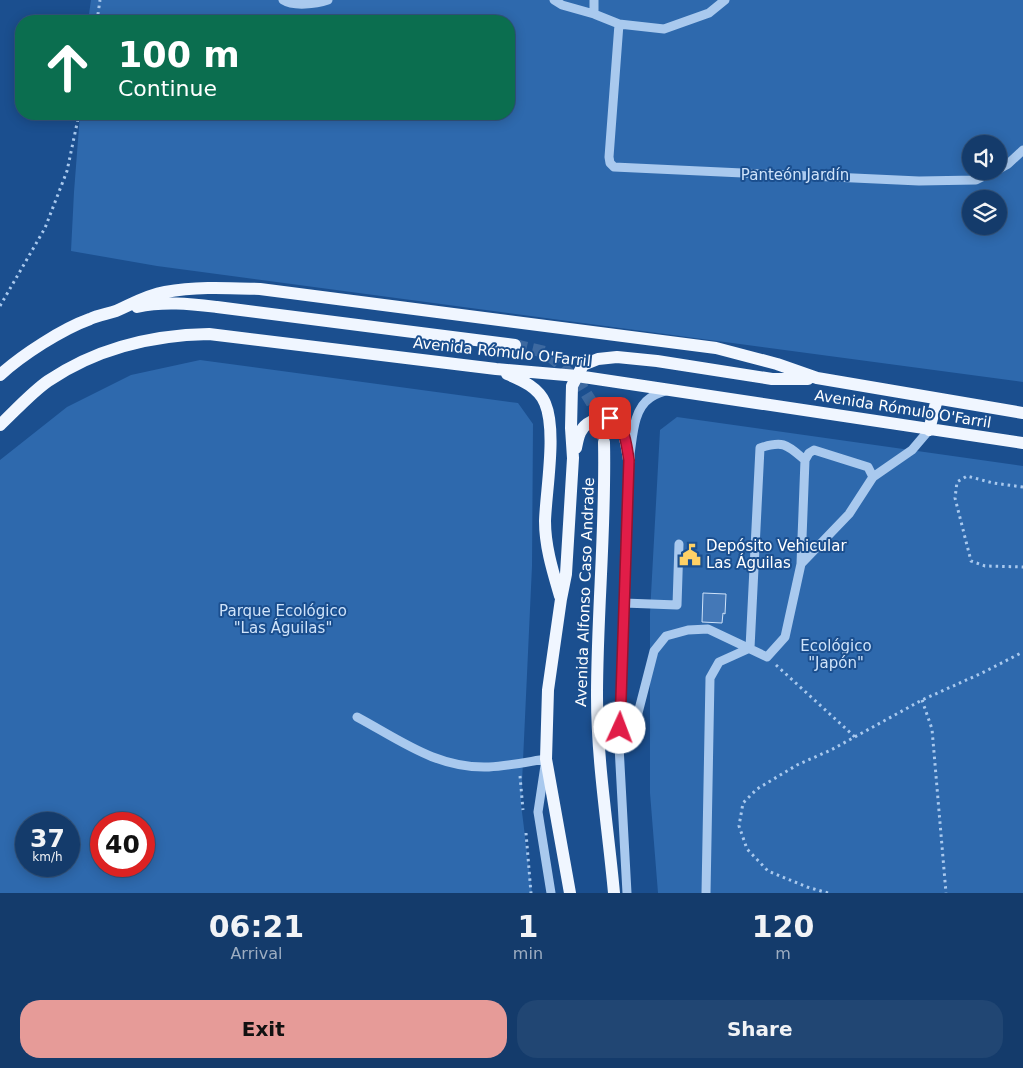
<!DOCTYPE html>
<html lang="en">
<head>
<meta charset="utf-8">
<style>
	body { margin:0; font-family:"DejaVu Sans",sans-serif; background:#214673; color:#f1f3f6; height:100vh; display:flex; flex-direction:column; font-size:19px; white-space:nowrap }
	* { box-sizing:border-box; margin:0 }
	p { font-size:16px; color:#9dadc1 }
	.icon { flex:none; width:28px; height:28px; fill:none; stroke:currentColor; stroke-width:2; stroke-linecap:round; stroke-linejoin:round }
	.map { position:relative; height:893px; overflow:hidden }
	.panel { display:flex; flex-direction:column; background:#143b6b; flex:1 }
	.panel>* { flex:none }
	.hud { position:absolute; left:15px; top:15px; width:500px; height:105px; border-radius:20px; box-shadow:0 2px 12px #0003,0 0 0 1px #33557e; background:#0b6e4f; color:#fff; overflow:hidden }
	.fabs { position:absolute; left:962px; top:135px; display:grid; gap:10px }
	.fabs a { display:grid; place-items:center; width:45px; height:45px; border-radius:50%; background:#143b6b; box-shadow:0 2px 12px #0003,0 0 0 1px #33557e; font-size:25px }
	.speed { position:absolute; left:15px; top:812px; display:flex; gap:10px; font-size:25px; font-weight:700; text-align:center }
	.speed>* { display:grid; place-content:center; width:65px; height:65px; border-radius:50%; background:#143b6b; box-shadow:0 2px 12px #0003,0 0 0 1px #33557e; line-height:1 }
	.speed small { font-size:12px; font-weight:400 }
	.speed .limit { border:8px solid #d22; background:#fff; color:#111 }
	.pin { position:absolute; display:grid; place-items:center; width:42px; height:42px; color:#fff; margin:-21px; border-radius:10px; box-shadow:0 2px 8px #0006 }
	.me { position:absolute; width:55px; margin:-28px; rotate:2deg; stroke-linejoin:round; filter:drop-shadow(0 0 4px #0008) }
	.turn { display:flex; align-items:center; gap:18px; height:105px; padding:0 20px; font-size:22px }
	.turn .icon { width:65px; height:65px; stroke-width:2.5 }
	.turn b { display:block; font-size:35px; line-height:42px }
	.eta { display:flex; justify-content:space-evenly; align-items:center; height:85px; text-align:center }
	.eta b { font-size:30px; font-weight:700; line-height:35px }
	.cta { display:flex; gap:10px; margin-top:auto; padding:10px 20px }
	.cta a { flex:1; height:58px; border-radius:20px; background:#e69b98; color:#111; font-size:20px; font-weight:700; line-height:58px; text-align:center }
	.cta a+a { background:#214673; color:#f1f3f6 }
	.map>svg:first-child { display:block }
	.green { fill:#2e69ad; fill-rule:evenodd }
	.building { fill:#4478b7; stroke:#cfe3fa }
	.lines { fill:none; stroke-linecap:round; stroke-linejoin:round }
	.major-tunnel { stroke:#3d69a0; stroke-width:12; stroke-dasharray:12 6; stroke-linecap:butt }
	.path { stroke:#a9c9ee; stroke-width:3; stroke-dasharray:2.5 4; stroke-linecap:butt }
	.minor { stroke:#a9c9ee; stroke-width:9 }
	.major { stroke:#f0f6ff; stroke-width:12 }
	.route-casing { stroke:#92132f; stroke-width:12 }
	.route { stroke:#e11d48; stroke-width:9 }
	.labels { text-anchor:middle; stroke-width:4; stroke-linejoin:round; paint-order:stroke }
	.park-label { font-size:15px; fill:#cfe3fa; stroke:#1b4f8f }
	.street-label { font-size:15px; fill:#fff; stroke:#1b4f8f }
	.poi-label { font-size:15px; fill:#fff; stroke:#1b4f8f; text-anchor:start }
</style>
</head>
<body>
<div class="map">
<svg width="1023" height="893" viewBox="0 0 1023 893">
	<rect width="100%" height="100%" fill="#1b4f8f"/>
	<!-- green -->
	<path class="green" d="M91,0H1023V382L157,266L71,251L74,192L80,114H509V21H88ZM971,144H999V171H971ZM971,199H999V226H971Z
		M200,360L518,403L533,424L532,566L521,804L532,893H0V460L67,407L131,375ZM26,824H69V866H26ZM101,824H144V866H101Z
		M677,417L1023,466V893H658L650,793V613L660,430Z"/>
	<!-- building -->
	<path class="building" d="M703,593L726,594L725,614L723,613L722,623L702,622Z"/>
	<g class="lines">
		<!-- major-tunnel -->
		<path class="major-tunnel" d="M515,345L545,352L561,365L582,387L592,403L600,426L604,442"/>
		<!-- path -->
		<path class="path" d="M97,21L100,0
			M0,306L45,228L67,171L79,114
			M1023,487L993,483L967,476L957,482L955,498L971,561L985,566L1023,567
			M776,665L855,737
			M922,700L932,729L946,893
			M520,776L523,810
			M526,833L531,893
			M828,893L807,887L768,871L747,849L739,826L743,803L757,789L797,765L831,750L922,700L982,673L1023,652"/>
		<!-- minor -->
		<path class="minor" d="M283,0C294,7 316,4 328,0
			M554,0L562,5L594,14L619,24L664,29L709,13L725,0
			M594,14V0
			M619,24L609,157L610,163L614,167L919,181L976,180L994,171
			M999,169L1008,164L1023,150
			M873,477L912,450L929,430
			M624,603L677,605L679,544
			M357,717C400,740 437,769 489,767C508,766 527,762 546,759L538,812L551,893
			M619,746L637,717L654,651L666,636L688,630L708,629L767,657L785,637L801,564L805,460L809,453L814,450L868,467L873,477L849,514L801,564
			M627,893L619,746L629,460C633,440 632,410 650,398C655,394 663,392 668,390
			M706,893L710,678L719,662L750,648L760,448C784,440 787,445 805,460"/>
		<!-- major -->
		<path class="major" d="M137,307C164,301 190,304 217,307L515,345
			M507,374C522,380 539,388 545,403C557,431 546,490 545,521C545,547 553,572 560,596
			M0,375C22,355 62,329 90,319C98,315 107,314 116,311C132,304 147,295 165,292C197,286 229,288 260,289L716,348L777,364L817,378L1023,413
			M0,425C15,411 31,393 48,381C97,348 151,335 209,334L496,369L577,376L1023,443
			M929,430L937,399
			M604,442C606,527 597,612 597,696C597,762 608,827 614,893
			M576,448C577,443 578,437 580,433C586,419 610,411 620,425C626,435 627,449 629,460
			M570,893L546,759L548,690L561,599L566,574L573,458L571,428L572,386L583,365L598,359L617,357L657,361L772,379H808"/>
	</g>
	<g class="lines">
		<!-- route casing -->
		<g class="route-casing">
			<path id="route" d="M610,418C626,427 626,443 629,460L620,728"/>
		</g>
		<!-- route -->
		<use href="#route" class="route"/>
	</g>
	<!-- icons -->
	<defs>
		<g id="civic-bare" transform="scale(1.725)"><path d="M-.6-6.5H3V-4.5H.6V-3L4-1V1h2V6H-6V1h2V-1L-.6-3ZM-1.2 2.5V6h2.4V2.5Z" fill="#ffd166" stroke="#1b4f8f" stroke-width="2.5" paint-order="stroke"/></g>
	</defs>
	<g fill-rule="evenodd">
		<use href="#civic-bare" x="690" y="555"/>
	</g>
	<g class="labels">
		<!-- park labels -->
		<g class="park-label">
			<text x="795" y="180">Panteón Jardín</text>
			<text x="283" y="616">Parque Ecológico<tspan x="283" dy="17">"Las Águilas"</tspan></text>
			<text x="836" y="651">Ecológico<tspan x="836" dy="17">"Japón"</tspan></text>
		</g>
		<!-- street labels -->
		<g class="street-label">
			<text transform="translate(502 352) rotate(6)" y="5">Avenida Rómulo O'Farril</text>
			<text transform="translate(903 409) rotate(9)" y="5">Avenida Rómulo O'Farril</text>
			<text transform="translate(585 592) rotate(-88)" y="5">Avenida Alfonso Caso Andrade</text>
		</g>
		<!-- poi labels -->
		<g class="poi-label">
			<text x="706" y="551">Depósito Vehicular<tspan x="706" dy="17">Las Águilas</tspan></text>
		</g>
	</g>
</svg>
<div class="fabs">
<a><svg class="icon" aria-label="sound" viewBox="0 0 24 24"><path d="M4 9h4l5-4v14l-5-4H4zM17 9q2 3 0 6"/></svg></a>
<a><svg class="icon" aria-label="layers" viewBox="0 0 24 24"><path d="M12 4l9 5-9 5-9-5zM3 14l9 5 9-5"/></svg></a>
</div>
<div class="speed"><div>37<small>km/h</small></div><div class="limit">40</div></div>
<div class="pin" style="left:610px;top:418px;background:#d93025"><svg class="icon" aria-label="arrive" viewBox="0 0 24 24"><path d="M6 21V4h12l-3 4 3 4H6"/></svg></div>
<svg class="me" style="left:620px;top:728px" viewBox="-20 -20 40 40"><circle r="19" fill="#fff"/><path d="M0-13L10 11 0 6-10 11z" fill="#e11d48"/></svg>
<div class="hud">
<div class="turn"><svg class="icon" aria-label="ahead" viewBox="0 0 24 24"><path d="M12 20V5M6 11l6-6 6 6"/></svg><div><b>100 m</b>Continue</div></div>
</div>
</div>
<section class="panel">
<div class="eta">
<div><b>06:21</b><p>Arrival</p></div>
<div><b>1</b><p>min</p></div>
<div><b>120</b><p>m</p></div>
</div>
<div class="cta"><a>Exit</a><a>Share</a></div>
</section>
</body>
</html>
